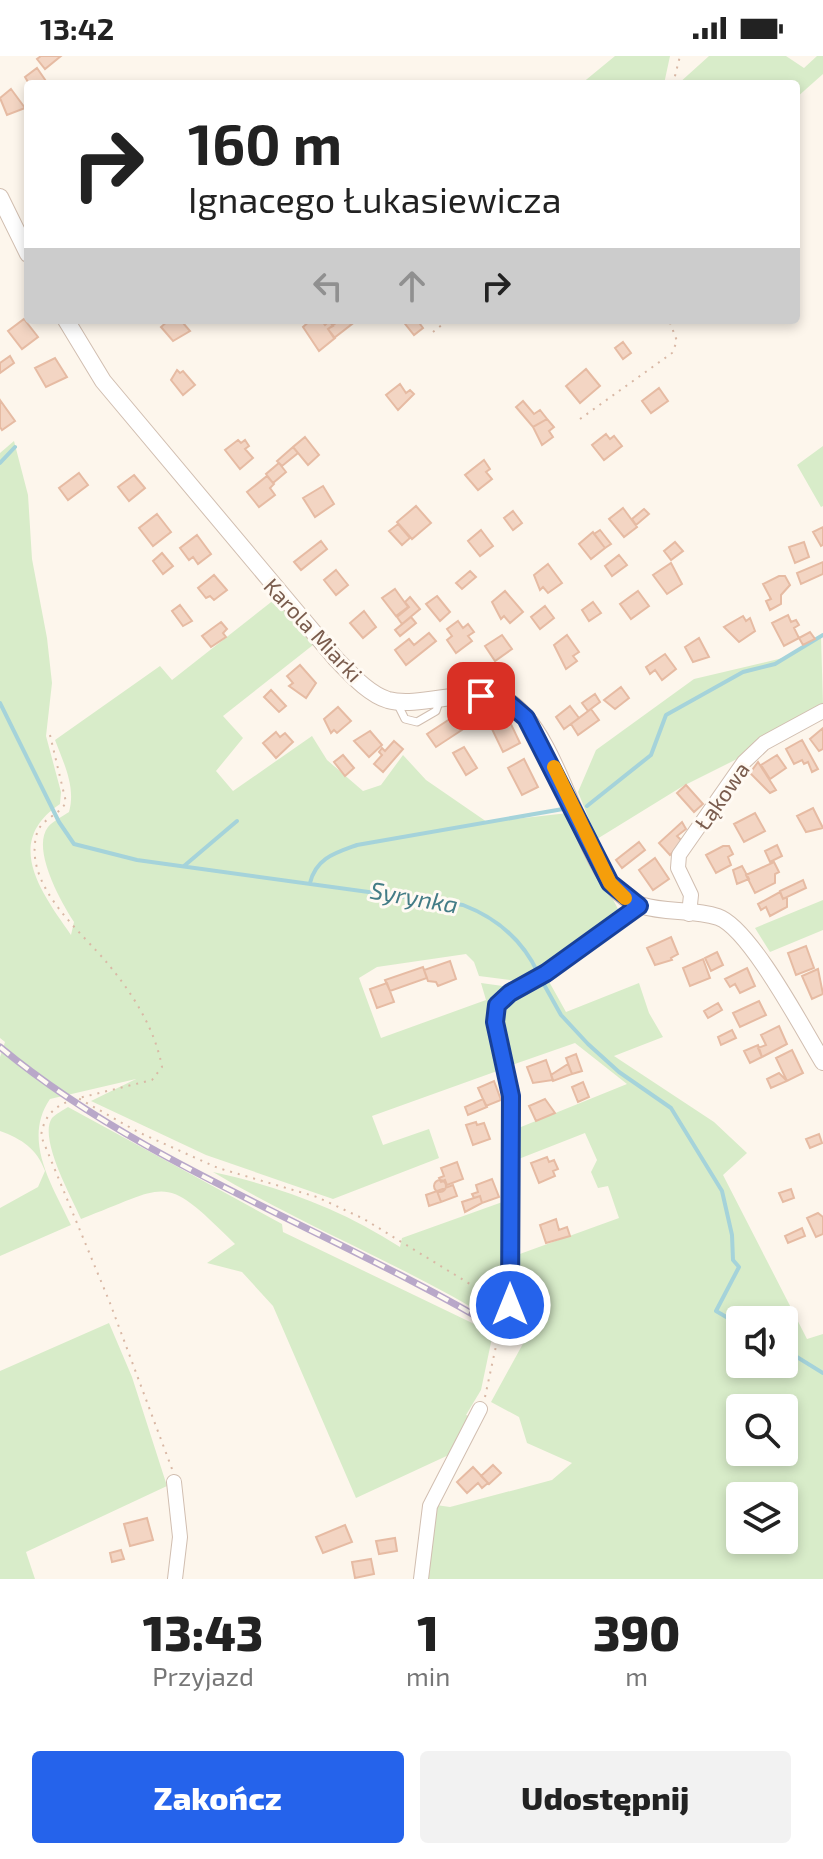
<!DOCTYPE html>
<html lang="pl">
<head>
<meta charset="utf-8">
<style>
	body { margin:0; font-family:"Exo 2",sans-serif; background:#f2f2f2; color:#222; height:100vh; display:flex; flex-direction:column; font-size:30px; white-space:nowrap }
	* { box-sizing:border-box; margin:0 }
	p { font-size:26px; color:#767676 }
	.icon { flex:none; width:44px; height:44px; fill:none; stroke:currentColor; stroke-width:2; stroke-linecap:round; stroke-linejoin:round }
	.map { position:relative; height:1523px; overflow:hidden }
	.side { display:flex; flex-direction:column; background:#fff; flex:1 }
	.side>* { flex:none }
	.top-card { position:absolute; left:24px; top:24px; width:776px; height:244px; border-radius:8px; box-shadow:0 4px 12px #0003; background:#fff; color:#222; overflow:hidden }
	.controls { position:absolute; left:726px; top:1250px; display:grid; gap:16px }
	.controls a { display:grid; place-items:center; width:72px; height:72px; border-radius:8px; background:#fff; box-shadow:0 4px 12px #0003; font-size:40px }
	.pin { position:absolute; display:grid; place-items:center; width:68px; height:68px; color:#fff; margin:-34px; border-radius:16px; box-shadow:0 4px 12px #0006 }
	.me { position:absolute; width:88px; margin:-44px; rotate:0deg; stroke-linejoin:round; filter:drop-shadow(0 0 6px #0008) }
	.turn { display:flex; align-items:center; gap:28px; height:168px; padding:0 32px; font-size:36px }
	.turn .icon { width:104px; height:104px; stroke-width:2.5 }
	.turn b { display:block; font-size:56px; line-height:68px }
	.lanes { display:flex; align-items:center; height:76px; padding:0 32px; background:#0003; justify-content:center; gap:40px; direction:ltr }
	.lanes .off { opacity:.35 }
	.eta { display:flex; justify-content:space-evenly; align-items:center; height:136px; text-align:center }
	.eta b { font-size:48px; font-weight:800; line-height:56px }
	.cta { display:flex; gap:16px; margin-top:auto; padding:16px 32px }
	.cta a { flex:1; height:92px; border-radius:8px; background:#2563eb; color:#fff; font-size:32px; font-weight:800; line-height:92px; text-align:center }
	.cta a+a { background:#f2f2f2; color:#222 }
	.status { display:flex; justify-content:space-between; align-items:center; height:56px; padding:0 40px; background:#fff; direction:ltr }
	.status svg { height:22px; fill:currentColor }
	.map>svg:first-child { display:block }
	.green { fill:#d8ecc9; fill-rule:evenodd }
	.lines { fill:none; stroke-linecap:round; stroke-linejoin:round }
	.stream { stroke:#a5d3da; stroke-width:4 }
	.building { fill:#f3d5c3; stroke:#e6bba3; stroke-width:2 }
	.service-casing { stroke:#d1beb0; stroke-width:9 }
	.minor-casing { stroke:#d1beb0; stroke-width:16 }
	.tertiary-casing { stroke:#d1beb0; stroke-width:18 }
	.path { stroke:#d9b8a5; stroke-width:2; stroke-dasharray:2 6; stroke-linecap:butt }
	.service { stroke:#fff; stroke-width:7 }
	.minor { stroke:#fff; stroke-width:14 }
	.tertiary { stroke:#fff; stroke-width:16 }
	.rail-casing { stroke:#b9a8c9; stroke-width:7 }
	.rail { stroke:#fffaf3; stroke-width:4; stroke-dasharray:12; stroke-linecap:butt }
	.route-casing { stroke:#184099; stroke-width:20 }
	.route { stroke:#2563eb; stroke-width:14 }
	.slow { stroke:#f59e0b; stroke-width:14 }
	.labels { text-anchor:middle; stroke-width:6; stroke-linejoin:round; paint-order:stroke }
	.street-label { font-size:22px; fill:#7a5c4d; stroke:#fffaf3 }
	.water-label { font-size:24px; font-style:italic; fill:#437c86; stroke:#fffaf3 }
</style>
</head>
<body>
<div class="status"><b>13:42</b><svg viewBox="0 0 49 12"><path d="M0 12V9h3v3zM5 12V6h3v6zM10 12V3h3v9zM15 12V0h3v12zM26 1h20v11H26zM47 4h2v5h-2z"/></svg></div>
<div class="map">
<svg width="823" height="1523" viewBox="0 0 823 1523">
	<rect width="100%" height="100%" fill="#fdf6ec"/>
	<!-- green -->
	<path class="green" d="M615,0H670L664,28H581Z
		M709,0H786L804,12L817,0H823V18L796,42V28H678Z
		M14,385L28,439L32,503L47,582L52,627L46,680L61,736L60,748C3,786 41,836 71,879L74,866C61,846 31,793 48,771C53,765 63,760 69,756C76,731 64,708 55,684L160,610L172,624L275,543L313,589L223,660L243,682L216,715L233,735L312,680L327,704L363,735L381,729L403,699L426,724L487,766L568,757L618,853L615,865L518,925L479,920L474,906L466,898L377,911L359,922L381,982L486,944L481,927L510,931C475,956 491,978 500,1014L372,1060L383,1089L429,1073L439,1102L333,1143L206,1099L91,1045L136,1023L50,1043C22,1084 52,1129 71,1169L0,1200V1152L38,1131L45,1115C37,1093 22,1083 0,1075V1001L5,986L0,982V397Z
		M823,390V450L821,451L797,409Z
		M821,580L823,650L791,666L737,703L683,730L597,783L578,736L596,694L694,623L787,601Z
		M823,844V874L770,896L755,872Z
		M547,922L566,956L639,927L649,957L663,981L614,1000L714,1066L747,1097L723,1119L807,1283L823,1278V1523H424L436,1449L450,1451L552,1424L572,1407L527,1387L519,1361L491,1346L525,1284L514,1273L517,1199L619,1162L608,1130L598,1132L591,1116L597,1104L585,1077L516,1104V1073L627,1028L575,987L509,1010C499,951 495,954 547,922ZM740,1264H784V1308H740ZM740,1352H784V1396H740ZM740,1440H784V1484H740Z
		M68,1051L282,1168L283,1176L493,1277L481,1334L466,1359L471,1361L453,1397L356,1442L273,1250L242,1216L207,1207L235,1188C162,1116 171,1129 81,1163C72,1142 38,1082 52,1062C56,1058 63,1054 68,1051Z
		M213,1116C281,1131 341,1153 400,1191L402,1182L508,1144L505,1242L501,1269C409,1211 307,1172 213,1116Z
		M109,1267L132,1321L167,1430L26,1496L35,1523H0V1315Z"/>
	<g class="lines">
		<!-- stream -->
		<path class="stream" d="M0,407L15,391
			M0,647L59,766L74,788L137,804L463,849C497,862 522,883 538,917
			M587,750L651,699L666,659L743,616L775,608L823,579
			M184,810L237,765
			M310,827C316,802 335,797 357,789L563,753
			M542,925L561,959L588,988L619,1016L671,1052L722,1135L732,1179L733,1204L739,1211L716,1255L740,1269
			M784,1293L823,1317"/>
	</g>
	<!-- building -->
	<path class="building" d="M41,0H61L45,13L37,3Z
		M37,12L48,28L28,26L25,21Z
		M11,33L25,52L7,59L0,42Z
		M24,263L38,281L22,293L8,275Z
		M169,264H185L183,267L190,275L173,285L161,271Z
		M311,264H321L325,269L329,265L333,270L328,273L335,282L319,295L303,271Z
		M340,264L352,268L334,282L328,273Z
		M402,264H417L423,272L414,279Z
		M623,286L631,297L623,303L615,292Z
		M10,300L14,307L0,317V307Z
		M55,302L67,321L46,331L35,312Z
		M586,313L600,330L580,347L566,330Z
		M177,314L180,317L183,315L195,329L183,339L171,324Z
		M400,328L406,337L410,334L414,338L398,354L386,339Z
		M659,332L668,345L651,357L642,345Z
		M0,344L15,365L2,374L0,371Z
		M523,345L534,358L540,354L547,363L533,371L516,351Z
		M547,363L554,371L549,375L553,381L542,389L533,371Z
		M606,378L610,383L614,380L622,390L604,404L592,389Z
		M305,381L319,399L308,409L293,391Z
		M238,384L241,387L245,384L249,390L245,393L253,402L240,413L225,394Z
		M293,391L298,397L282,410L277,405Z
		M484,404L490,413L486,416L492,423L478,434L465,419Z
		M279,407L286,416L273,427L266,418Z
		M79,417L88,429L68,444L59,432Z
		M134,419L145,432L129,445L118,431Z
		M267,420L274,428L270,432L275,439L259,451L247,436Z
		M323,430L334,448L315,461L303,442Z
		M416,450L431,467L412,483L397,466Z
		M623,452L637,471L624,481L609,463Z
		M644,453L649,458L636,469L632,463Z
		M513,455L522,467L513,474L504,462Z
		M157,458L171,476L153,490L139,472Z
		M398,468L410,482L402,489L389,475Z
		M823,471V489L821,490L813,476Z
		M481,474L493,490L480,500L468,485Z
		M600,474L611,488L605,492L594,478Z
		M593,476L605,492L591,503L579,488Z
		M197,479L211,498L198,508L193,501L189,504L180,492Z
		M321,485L327,493L301,514L294,506Z
		M675,486L683,495L671,504L664,495Z
		M804,486L809,501L795,507L789,491Z
		M162,497L173,510L163,518L153,505Z
		M619,499L627,509L612,520L605,510Z
		M823,506V518L801,528L797,517Z
		M671,507L682,528L667,538L653,519Z
		M548,508L562,527L548,537L543,531L540,534L534,519Z
		M336,514L348,529L336,539L324,524Z
		M470,515L476,521L462,533L456,527Z
		M214,519L227,534L214,544L210,540L206,542L198,532Z
		M779,520H785L790,529L781,539V548L770,554L766,545L771,543L763,528Z
		M395,533L408,551L396,560L382,542Z
		M505,535L523,556L510,567L504,560L501,563L492,546Z
		M638,535L649,550L631,563L620,548Z
		M437,540L450,556L440,565L426,548Z
		M410,541L420,553L402,568L397,561L409,551L405,546Z
		M593,546L601,557L589,565L582,554Z
		M180,549L192,565L183,570L172,555Z
		M545,550L554,562L540,573L531,561Z
		M364,555L376,571L363,582L350,567Z
		M788,559L791,566L796,564L799,569L794,572L799,582L784,590L772,567Z
		M743,560L746,565L750,562L755,575L739,586L724,571Z
		M411,561L416,567L400,580L395,574Z
		M458,565L463,572L468,568L474,576L468,580L472,585L456,597L447,584L452,580L447,573Z
		M221,566L227,573L223,577L226,581L211,591L202,580Z
		M810,576L815,583L803,589L799,582Z
		M429,577L436,585L406,609L395,594L409,583L414,589Z
		M502,579L512,593L495,605L485,590Z
		M567,579L579,596L573,600L577,605L566,613L554,589Z
		M699,582L709,601L693,606L685,591Z
		M665,598L676,613L662,624L655,614L650,618L646,611Z
		M300,609L316,627L306,642L289,630L293,627L287,620Z
		M621,631L629,642L615,653L604,644Z
		M271,634L286,650L279,656L264,641Z
		M595,638L600,646L588,655L582,647Z
		M570,650L579,662L564,673L556,661Z
		M338,651L351,665L337,677L334,674L331,677L324,663Z
		M465,653L474,666L436,691L427,678Z
		M591,653L599,664L578,679L571,668Z
		M508,662L520,687L503,696L491,671Z
		M823,672V693L819,695L810,683Z
		M370,675L382,689L369,701L354,685Z
		M276,676L280,681L285,677L293,686L276,702L263,687Z
		M802,684L818,713L812,716L808,706L804,708L802,704L794,708L786,693Z
		M394,685L403,693L383,716L374,708L382,699L379,696L382,692L385,695Z
		M464,691L477,712L466,719L453,697Z
		M343,699L354,712L345,720L334,706Z
		M777,699L786,712L770,723L761,709Z
		M524,703L538,731L522,739L508,712Z
		M758,706L776,734L770,737L750,717Z
		M686,729L703,748L694,756L677,737Z
		M813,752L823,772L806,776L797,760Z
		M755,757L765,775L744,786L734,768Z
		M682,766L686,773L677,780L683,786L670,799L659,787Z
		M639,786L645,794L622,812L616,804Z
		M777,789L782,800L770,806L765,795Z
		M723,790H729L733,798L728,801L731,809L716,817L706,799Z
		M655,802L669,823L653,834L639,814Z
		M774,806L779,816L775,818V827L755,837L746,819Z
		M742,810L749,823L737,828L733,814Z
		M803,824L806,832L783,843L780,835Z
		M780,836L783,843L787,841V851L770,860L766,851L761,854L758,848Z
		M671,881L678,898L671,902L672,904L655,909L647,892Z
		M806,890L814,912L796,919L788,897Z
		M717,896L723,909L711,915L705,902Z
		M703,903L710,922L690,930L683,912Z
		M450,905L456,923L438,930L436,926L428,925L424,914Z
		M423,911L427,922L390,935L385,924Z
		M747,912L755,930L740,937L735,928L730,931L725,923Z
		M818,913L823,938L812,943L802,920Z
		M387,927L394,946L377,952L370,933Z
		M759,945L766,959L740,971L733,957Z
		M718,947L722,954L708,962L704,955Z
		M779,970L787,988L762,1001L758,992L766,989L761,979Z
		M732,974L736,982L721,989L718,981Z
		M758,989L762,1001L750,1007L744,995Z
		M792,994L803,1017L787,1025L776,1002Z
		M576,998L582,1015L572,1018L566,1002Z
		M546,1004L553,1024L533,1027L527,1011Z
		M568,1008L572,1018L553,1025L551,1019Z
		M779,1017L787,1025L771,1032L767,1023Z
		M494,1025L501,1044L486,1050L478,1032Z
		M583,1026L589,1041L578,1046L572,1031Z
		M483,1043L487,1051L468,1059L465,1051Z
		M545,1043L555,1057L536,1065L529,1050Z
		M476,1066L477,1069L484,1067L490,1083L473,1089L466,1069Z
		M819,1078L822,1087L810,1092L806,1083Z
		M547,1101L549,1106L554,1104L558,1113L553,1115L555,1120L539,1127L531,1107Z
		M457,1106L463,1123L447,1129L445,1124L441,1126L439,1122L444,1120L441,1112Z
		M492,1123L499,1141L482,1147L480,1140L474,1142L472,1138L478,1136L476,1129Z
		M434 1130a6 6 0 1 1 12 0a6 6 0 1 1-12 0Z
		M453,1129L457,1140L441,1146L437,1135Z
		M791,1133L794,1142L783,1146L779,1137Z
		M437,1135L441,1146L429,1150L426,1139Z
		M480,1140L482,1147L465,1156L462,1146Z
		M818,1157L823,1161V1178L816,1181L807,1162Z
		M556,1163L559,1174L567,1171L570,1180L546,1187L540,1169Z
		M802,1172L805,1180L788,1187L785,1180Z
		M493,1409L501,1417L489,1428L481,1420Z
		M473,1411L488,1427L482,1432L478,1427L467,1437L457,1426Z
		M147,1462L153,1484L130,1490L124,1468Z
		M345,1469L352,1486L323,1497L316,1481Z
		M395,1482L397,1495L379,1498L376,1485Z
		M121,1494L124,1503L112,1506L110,1497Z
		M371,1503L374,1518L355,1522L352,1506Z"/>
	<g class="lines">
		<!-- service casing -->
		<g class="service-casing">
			<path id="service" d="M397,647L405,663L417,666L436,655L440,643"/>
		</g>
		<!-- minor casing -->
		<g class="minor-casing">
			<path id="minor" d="M689,858L691,839L678,812L679,799L744,706L764,687L823,655
				M510,1249L511,1040L495,966L497,949L510,937L546,917L639,850
				M174,1426L180,1481L175,1523
				M421,1523L430,1450L480,1353"/>
		</g>
		<!-- tertiary casing -->
		<g class="tertiary-casing">
			<path id="tertiary" d="M0,141L28,198
				M66,264L103,325L336,603C350,617 368,638 388,644C422,653 479,627 508,645C556,676 576,782 611,828C638,864 681,849 718,861C750,872 804,975 823,1006"/>
		</g>
		<!-- path -->
		<path class="path" d="M673,28L680,0
			M433,276L448,264
			M580,363L672,297L677,285L669,264
			M50,679L66,746C60,759 42,762 37,777C22,829 80,874 108,908C133,938 155,973 162,1011L152,1024L79,1042
			M485,1341L496,1290L509,1264
			M172,1413L110,1247L41,1080C44,1058 57,1048 78,1042L138,1076L218,1112L317,1141L364,1163L496,1244"/>
		<!-- service -->
		<use href="#service" class="service"/>
		<!-- minor -->
		<use href="#minor" class="minor"/>
		<!-- tertiary -->
		<use href="#tertiary" class="tertiary"/>
		<!-- rail casing -->
		<g class="rail-casing">
			<path id="rail" d="M0,991C144,1111 342,1178 503,1276"/>
		</g>
		<!-- rail -->
		<use href="#rail" class="rail"/>
	</g>
	<g class="lines">
		<!-- route casing -->
		<g class="route-casing">
			<path id="route" d="M481,640L504,643L526,662L610,827L639,850L546,917L510,937L497,949L495,966L511,1040L510,1249"/>
		</g>
		<!-- route -->
		<use href="#route" class="route"/>
		<!-- slow -->
		<path class="slow" d="M554,711L610,827L625,842"/>
	</g>
	<g class="labels">
		<!-- street labels -->
		<g class="street-label">
			<text transform="translate(313 574) rotate(47)" y="8">Karola Miarki</text>
			<text transform="translate(722 740) rotate(-55)" y="8">Łąkowa</text>
		</g>
		<!-- water labels -->
		<g class="water-label">
			<text transform="translate(414 842) rotate(10)" y="8">Syrynka</text>
		</g>
	</g>
</svg>
<div class="controls">
<a><svg class="icon" aria-label="sound" viewBox="0 0 24 24"><path d="M4 9h4l5-4v14l-5-4H4zM17 9q2 3 0 6"/></svg></a>
<a><svg class="icon" aria-label="search" viewBox="0 0 24 24"><circle cx="10" cy="10" r="6"/><path d="M15 15l6 6"/></svg></a>
<a><svg class="icon" aria-label="layers" viewBox="0 0 24 24"><path d="M12 4l9 5-9 5-9-5zM3 14l9 5 9-5"/></svg></a>
</div>
<div class="pin" style="left:481px;top:640px;background:#d93025"><svg class="icon" aria-label="arrive" viewBox="0 0 24 24"><path d="M6 21V4h12l-3 4 3 4H6"/></svg></div>
<svg class="me" style="left:510px;top:1249px" viewBox="-20 -20 40 40"><circle r="17" fill="#2563eb" stroke="#fff" stroke-width="3"/><path d="M0-11L8 9 0 5-8 9z" fill="#fff"/></svg>
<div class="top-card">
<div class="turn"><svg class="icon" aria-label="right" viewBox="0 0 24 24"><path d="M7 20v-9h11M14 6l5 5-5 5"/></svg><div><b>160 m</b>Ignacego Łukasiewicza</div></div>
<div class="lanes"><svg class="icon off" aria-label="left" viewBox="0 0 24 24"><path d="M17 20v-9H6M10 6l-5 5 5 5"/></svg><svg class="icon off" aria-label="ahead" viewBox="0 0 24 24"><path d="M12 20V5M6 11l6-6 6 6"/></svg><svg class="icon" aria-label="right" viewBox="0 0 24 24"><path d="M7 20v-9h11M14 6l5 5-5 5"/></svg></div>
</div>
</div>
<section class="side">
<div class="eta">
<div><b>13:43</b><p>Przyjazd</p></div>
<div><b>1</b><p>min</p></div>
<div><b>390</b><p>m</p></div>
</div>
<div class="cta"><a>Zakończ</a><a>Udostępnij</a></div>
</section>
</body>
</html>
